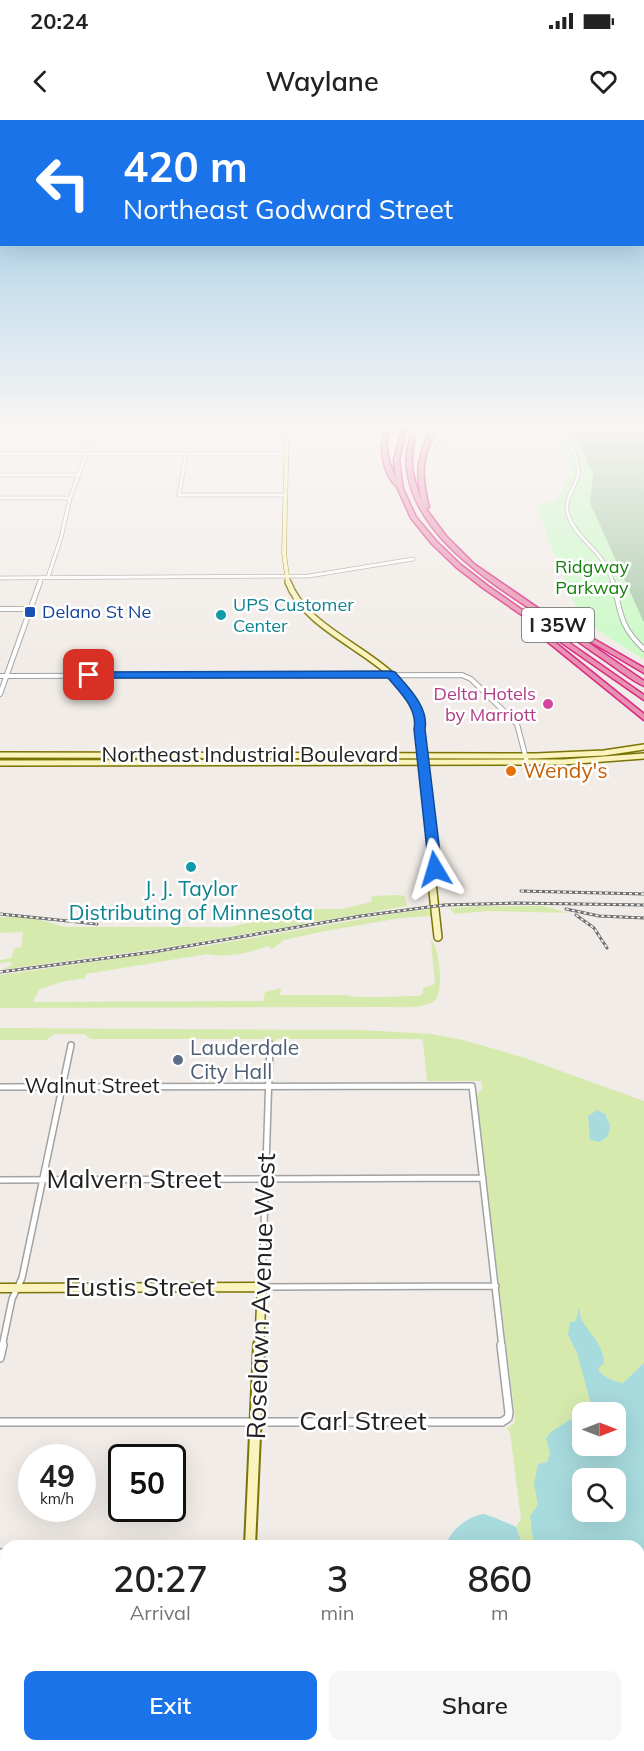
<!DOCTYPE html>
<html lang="en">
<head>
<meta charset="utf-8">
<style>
	body { margin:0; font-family:Mulish,sans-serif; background:#f6f6f6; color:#222; height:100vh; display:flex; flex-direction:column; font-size:22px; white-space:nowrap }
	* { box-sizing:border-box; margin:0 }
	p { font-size:20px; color:#767676 }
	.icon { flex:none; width:33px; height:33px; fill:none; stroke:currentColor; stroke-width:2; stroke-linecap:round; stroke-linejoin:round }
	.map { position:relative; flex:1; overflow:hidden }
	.panel { position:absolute; left:0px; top:1420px; width:645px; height:212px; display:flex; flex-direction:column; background:#fff; border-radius:18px 18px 0 0; box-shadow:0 6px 24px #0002 }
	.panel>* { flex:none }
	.hud { position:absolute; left:0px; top:0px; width:645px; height:126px; box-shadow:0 6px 24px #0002; background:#1a73e8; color:#fff; overflow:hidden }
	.needle { width:39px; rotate:90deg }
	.buttons { position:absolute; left:572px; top:1282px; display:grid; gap:12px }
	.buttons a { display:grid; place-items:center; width:54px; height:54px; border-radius:12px; background:#fff; box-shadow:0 6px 24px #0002; font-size:30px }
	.speed { position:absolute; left:18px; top:1324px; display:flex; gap:12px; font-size:30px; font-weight:700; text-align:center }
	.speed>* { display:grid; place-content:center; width:78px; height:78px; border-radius:50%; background:#fff; box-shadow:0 6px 24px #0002; line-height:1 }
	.speed small { font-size:15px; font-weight:400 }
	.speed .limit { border:3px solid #111; border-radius:9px; background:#fff; color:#111 }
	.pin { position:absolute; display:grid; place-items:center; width:51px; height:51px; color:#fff; margin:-26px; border-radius:12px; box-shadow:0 3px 9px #0006 }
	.me { position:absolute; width:66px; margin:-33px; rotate:353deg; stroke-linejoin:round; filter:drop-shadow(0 0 4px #0008) }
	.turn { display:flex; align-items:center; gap:21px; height:126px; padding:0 24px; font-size:27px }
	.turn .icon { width:78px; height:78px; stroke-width:2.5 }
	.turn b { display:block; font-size:42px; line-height:51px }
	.eta { display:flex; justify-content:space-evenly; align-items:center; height:102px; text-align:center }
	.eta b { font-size:36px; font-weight:600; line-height:42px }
	.cta { display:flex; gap:12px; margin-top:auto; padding:12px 24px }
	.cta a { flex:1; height:69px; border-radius:12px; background:#1a73e8; color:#fff; font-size:24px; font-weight:600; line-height:69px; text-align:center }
	.cta a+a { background:#f6f6f6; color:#222 }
	.status { display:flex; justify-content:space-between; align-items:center; height:42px; padding:0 30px; background:#fff; direction:ltr }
	.status svg { height:16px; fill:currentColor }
	header { display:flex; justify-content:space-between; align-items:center; height:78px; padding:0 24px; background:#fff; font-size:27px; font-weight:600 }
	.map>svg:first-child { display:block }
	.grass { fill:#d6eaae; fill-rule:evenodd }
	.cemetery { fill:#a9caa9 }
	.park { fill:#cafac6 }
	.pitch { fill:#86dfae }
	.water { fill:#a8dbde; fill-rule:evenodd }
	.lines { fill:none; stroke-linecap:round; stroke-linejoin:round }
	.street-far3-casing { stroke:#a2a2a2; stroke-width:4.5 }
	.street-far2-casing { stroke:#a2a2a2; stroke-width:6 }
	.street-far1-casing { stroke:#a2a2a2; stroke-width:8 }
	.street-casing { stroke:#a2a2a2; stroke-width:10 }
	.secondary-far4-casing { stroke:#7a7305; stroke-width:5 }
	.secondary-far3-casing { stroke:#7a7305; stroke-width:8 }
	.secondary-far2-casing { stroke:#7a7305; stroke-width:10 }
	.secondary-far1-casing { stroke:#7a7305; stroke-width:11 }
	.secondary-casing { stroke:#7a7305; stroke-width:14 }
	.highway-casing { stroke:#db2884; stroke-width:3 }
	.street-far3 { stroke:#fff; stroke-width:3 }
	.street-far2 { stroke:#fff; stroke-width:4 }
	.street-far1 { stroke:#fff; stroke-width:5 }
	.street { stroke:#fff; stroke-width:7 }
	.secondary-far4 { stroke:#faf3bd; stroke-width:4 }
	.secondary-far3 { stroke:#faf3bd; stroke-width:5 }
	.secondary-far2 { stroke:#faf3bd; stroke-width:7 }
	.secondary-far1 { stroke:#faf3bd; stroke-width:8 }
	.secondary { stroke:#faf3bd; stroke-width:10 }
	.highway { fill:#e790af; fill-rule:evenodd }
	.rail-casing { stroke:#6f6f6f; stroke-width:3 }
	.rail { stroke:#fff; stroke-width:1.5; stroke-dasharray:3; stroke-linecap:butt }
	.route { fill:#1a73e8; stroke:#114b97; stroke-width:1.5 }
	.transit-dot { fill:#1a4fb4; stroke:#fff; stroke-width:2 }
	.culture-dot { fill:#0f9aa8; stroke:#fff; stroke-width:2 }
	.hotel-dot { fill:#d1479c; stroke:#fff; stroke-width:2 }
	.food-dot { fill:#e8710a; stroke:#fff; stroke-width:2 }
	.service-dot { fill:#5c6f8a; stroke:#fff; stroke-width:2 }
	.labels { text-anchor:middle; stroke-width:5; stroke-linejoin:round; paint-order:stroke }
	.far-park-label { font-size:18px; fill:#16810c; stroke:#fff }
	.far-culture-label { font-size:18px; fill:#0d838f; stroke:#fff; text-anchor:start }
	.far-transit-label { font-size:18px; fill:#164399; stroke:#fff; text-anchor:start }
	.far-hotel-label { font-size:18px; fill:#b23c85; stroke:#fff; text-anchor:end }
	.shield { fill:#fff; stroke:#646464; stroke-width:1.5 }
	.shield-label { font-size:20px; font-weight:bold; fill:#212121 }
	.street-label { font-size:21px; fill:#212121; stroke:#fff }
	.food-label { font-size:21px; fill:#c56008; stroke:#fff; text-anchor:start }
	.culture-label { font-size:21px; fill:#0d838f; stroke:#fff }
	.service-label { font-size:21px; fill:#4e5e75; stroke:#fff; text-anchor:start }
	.near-street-label { font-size:26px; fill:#212121; stroke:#fff }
</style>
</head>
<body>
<div class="status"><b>20:24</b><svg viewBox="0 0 49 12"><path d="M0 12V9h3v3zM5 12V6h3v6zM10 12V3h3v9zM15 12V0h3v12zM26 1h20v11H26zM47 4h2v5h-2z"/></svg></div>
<header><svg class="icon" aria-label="back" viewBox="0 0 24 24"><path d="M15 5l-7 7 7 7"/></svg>Waylane<svg class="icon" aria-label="heart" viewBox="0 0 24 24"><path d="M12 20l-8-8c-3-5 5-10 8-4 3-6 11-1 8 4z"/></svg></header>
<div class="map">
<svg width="644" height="1631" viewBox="0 0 644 1631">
	<rect width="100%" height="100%" fill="#f1ece7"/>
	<!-- grass -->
	<path class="grass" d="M397,775L405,776L407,786L170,827L0,850L12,845L10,842L0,843V840L11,838L15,828L21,827L23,812L0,813V797H28L66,807H229L275,797L282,790L296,796L307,795L308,789H342L371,782L372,776Z
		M482,786H544L568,793L487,791L454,794L450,788Z
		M432,789L433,796L401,798L325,811L284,820L272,829L268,826C246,834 229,838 207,834L86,854L85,858L61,862L39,870L33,882L263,881L265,872L281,868L280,875H345C355,879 402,876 418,876L423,874V868L435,864L431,821C440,826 445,876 433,882C421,889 399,887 385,887L0,888V855L199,827L397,793Z
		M0,908L361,910L431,914L463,920L522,937L644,981V1631H548V1626H639V1426H523L516,1407L521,1399L510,1313L507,1308L514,1304L515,1298L476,975L482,970L481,961H427L423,921L421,919H277L276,921H265L264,919H90L85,914H54L46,920H0ZM582,1293H615V1326H582ZM582,1359H615V1392H582Z"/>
	<!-- cemetery -->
	<path class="cemetery" d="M576,308H644V503L589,383L593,354L573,313L578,312Z"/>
	<!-- park -->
	<path class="park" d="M551,308H576L579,313H574L593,354L590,383L644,503V539L603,514L579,495L578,489L565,468L563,456L538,392L537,384L556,381L571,353L570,345Z
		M6,1536V1626H229V1631H0V1572Z"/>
	<!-- pitch -->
	<path class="pitch" d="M6,1604V1626H95V1631H1Z"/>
	<!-- water -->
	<path class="water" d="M597,990L605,994L610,1005L608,1016L600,1022L590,1020L588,996Z
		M579,1187C580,1192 580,1198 583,1202C591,1215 604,1226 604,1243L598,1249C601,1256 615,1262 623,1263L644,1243V1448L639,1450V1426H534L530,1396L538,1385L534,1363L538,1344L547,1342L550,1334L546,1318L552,1311L588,1289L591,1284L577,1233L568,1215L570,1202L576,1201ZM582,1293H615V1326H582ZM582,1359H615V1392H582Z
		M483,1394C486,1394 513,1405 516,1407L523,1426H445C452,1409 465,1398 483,1394Z"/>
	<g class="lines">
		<!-- street-far3 casing -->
		<g class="street-far3-casing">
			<path id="street-far3" d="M559,308C568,320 580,339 578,355C575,369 563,379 568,394C575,420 604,429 613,463
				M0,314H94
				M436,332L450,308
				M0,334H287
				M186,334L179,375H286
				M0,355H79
				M0,378H70
				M48,457L61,418L70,378L96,308
				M0,458L309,456L413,439
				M40,463L42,457"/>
		</g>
		<!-- street-far2 casing -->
		<g class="street-far2-casing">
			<path id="street-far2" d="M613,462C621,492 619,506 644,529
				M0,489H31
				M0,556L462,555L471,559L517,604L527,642
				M0,574L40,462"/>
		</g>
		<!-- street-far1 casing -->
		<g class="street-far1-casing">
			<path id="street-far1" d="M270,924L262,1167L496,1166
				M0,967L472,966L502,1227
				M0,1060L483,1058
				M2,1227L12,1179L22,1158L71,925"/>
		</g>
		<!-- street casing -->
		<g class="street-casing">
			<path id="street" d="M0,1238L3,1225
				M0,1302H502L508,1298L509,1293L501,1225
				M0,1433L6,1434"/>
		</g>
		<!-- secondary-far4 casing -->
		<g class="secondary-far4-casing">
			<path id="secondary-far4" d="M287,308L284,433L288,463"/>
		</g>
		<!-- secondary-far3 casing -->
		<g class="secondary-far3-casing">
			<path id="secondary-far3" d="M288,462C309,518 398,535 417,591C419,596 419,603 419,609
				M418,606L424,659
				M0,635L536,636L604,633L644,627
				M0,643L563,642L644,636"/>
		</g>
		<!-- secondary-far2 casing -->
		<g class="secondary-far2-casing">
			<path id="secondary-far2" d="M424,658L435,749L432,763L438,817"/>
		</g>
		<!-- secondary-far1 casing -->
		<g class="secondary-far1-casing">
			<path id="secondary-far1" d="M0,1168L262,1167L259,1227"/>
		</g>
		<!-- secondary casing -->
		<g class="secondary-casing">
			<path id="secondary" d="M250,1426L259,1225
				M242,1626V1631"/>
		</g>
		<!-- highway casing -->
		<g class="highway-casing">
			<path id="highway" d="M385,308H389C384,327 388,342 396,359L394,340L402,308H406L399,340L403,369L416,397L436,421L461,445L488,466L644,575V580L483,468L456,447L432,424L411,398L397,367C382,353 379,327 385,308Z
				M413,308H417C409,337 410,353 422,381C415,354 418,332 432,308H437C421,336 421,357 429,387L426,389L446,416L474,444L644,561V566C633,561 623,553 613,546C596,534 578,522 561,509C505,471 416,423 407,349C405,335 409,322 413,308Z
				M527,503H531L644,594V600L527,505Z
				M578,510L644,548V553L576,513L575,512Z"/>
		</g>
		<!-- street-far3 -->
		<use href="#street-far3" class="street-far3"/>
		<!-- street-far2 -->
		<use href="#street-far2" class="street-far2"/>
		<!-- street-far1 -->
		<use href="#street-far1" class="street-far1"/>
		<!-- street -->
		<use href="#street" class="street"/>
		<!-- secondary-far4 -->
		<use href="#secondary-far4" class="secondary-far4"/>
		<!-- secondary-far3 -->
		<use href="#secondary-far3" class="secondary-far3"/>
		<!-- secondary-far2 -->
		<use href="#secondary-far2" class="secondary-far2"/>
		<!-- secondary-far1 -->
		<use href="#secondary-far1" class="secondary-far1"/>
		<!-- secondary -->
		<use href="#secondary" class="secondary"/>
		<!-- highway -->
		<use href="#highway" class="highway"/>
		<!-- rail casing -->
		<g class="rail-casing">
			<path id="rail" d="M521,771L644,774
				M566,789L599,796L644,798
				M0,794L97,804
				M576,795L594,808L607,828
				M0,852L153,832L361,796L444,785L515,783L644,785"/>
		</g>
		<!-- rail -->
		<use href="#rail" class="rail"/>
	</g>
	<!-- sky -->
	<linearGradient id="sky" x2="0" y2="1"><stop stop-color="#8ec4e4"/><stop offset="0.57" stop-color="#f9f6f4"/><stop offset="1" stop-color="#f9f6f4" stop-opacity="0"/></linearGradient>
	<rect width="644" height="537" fill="url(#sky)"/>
	<!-- route -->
	<path class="route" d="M391,551L395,552C408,567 429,587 425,609L442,749L435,753L429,749L414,609C418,589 400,572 388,558H89L84,555L89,552Z"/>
	<!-- markers -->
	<rect class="transit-dot" x="24" y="486" width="12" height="12" rx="3"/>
	<g class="culture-dot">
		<circle cx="221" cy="495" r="6"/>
		<circle cx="191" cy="747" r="6"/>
	</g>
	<circle class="hotel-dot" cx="548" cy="584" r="6"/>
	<circle class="food-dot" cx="511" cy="651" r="6"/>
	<circle class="service-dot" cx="178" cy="940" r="6"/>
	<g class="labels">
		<!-- far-park labels -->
		<g class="far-park-label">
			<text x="592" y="453">Ridgway<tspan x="592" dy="21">Parkway</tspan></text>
		</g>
		<!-- far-culture labels -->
		<g class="far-culture-label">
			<text x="233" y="491">UPS Customer<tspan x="233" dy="21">Center</tspan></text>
		</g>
		<!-- far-transit labels -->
		<g class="far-transit-label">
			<text x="42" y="498">Delano St Ne</text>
		</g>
		<!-- far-hotel labels -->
		<g class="far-hotel-label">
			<text x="536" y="580">Delta Hotels<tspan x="536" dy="21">by Marriott</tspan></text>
		</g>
		<!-- shield labels -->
		<rect class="shield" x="522" y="488" width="72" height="34" rx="4.5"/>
		<g class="shield-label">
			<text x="558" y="512">I 35W</text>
		</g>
		<!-- street labels -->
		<g class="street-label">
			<text x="250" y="642">Northeast Industrial Boulevard</text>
			<text x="92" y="973">Walnut Street</text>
		</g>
		<!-- food labels -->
		<g class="food-label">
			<text x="523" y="658">Wendy's</text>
		</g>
		<!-- culture labels -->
		<g class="culture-label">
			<text x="191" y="776">J. J. Taylor<tspan x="191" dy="24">Distributing of Minnesota</tspan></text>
		</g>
		<!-- service labels -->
		<g class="service-label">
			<text x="190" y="935">Lauderdale<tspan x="190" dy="24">City Hall</tspan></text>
		</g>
		<!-- near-street labels -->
		<g class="near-street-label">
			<text x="134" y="1068">Malvern Street</text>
			<text x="140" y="1176">Eustis Street</text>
			<text transform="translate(261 1176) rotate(-88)" y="9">Roselawn Avenue West</text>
			<text x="363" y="1310">Carl Street</text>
		</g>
	</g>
</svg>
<div class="buttons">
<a><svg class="needle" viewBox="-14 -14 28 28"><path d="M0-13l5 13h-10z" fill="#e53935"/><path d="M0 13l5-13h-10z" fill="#767676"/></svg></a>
<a><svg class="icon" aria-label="search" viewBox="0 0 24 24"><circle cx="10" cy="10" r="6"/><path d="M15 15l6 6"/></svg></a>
</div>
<div class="speed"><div>49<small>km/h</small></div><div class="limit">50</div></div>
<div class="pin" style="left:89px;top:555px;background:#d93025"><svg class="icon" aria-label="arrive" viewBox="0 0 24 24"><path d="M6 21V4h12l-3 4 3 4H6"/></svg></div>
<svg class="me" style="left:435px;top:749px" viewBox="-20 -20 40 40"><path d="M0-17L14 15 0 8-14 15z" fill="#1a73e8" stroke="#fff" stroke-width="4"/></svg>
<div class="hud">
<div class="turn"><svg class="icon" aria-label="left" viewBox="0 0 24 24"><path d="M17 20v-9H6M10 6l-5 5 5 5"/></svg><div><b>420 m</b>Northeast Godward Street</div></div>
</div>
<section class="panel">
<div class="eta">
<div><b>20:27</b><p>Arrival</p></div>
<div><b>3</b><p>min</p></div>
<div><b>860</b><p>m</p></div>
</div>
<div class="cta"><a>Exit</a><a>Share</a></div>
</section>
</div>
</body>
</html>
